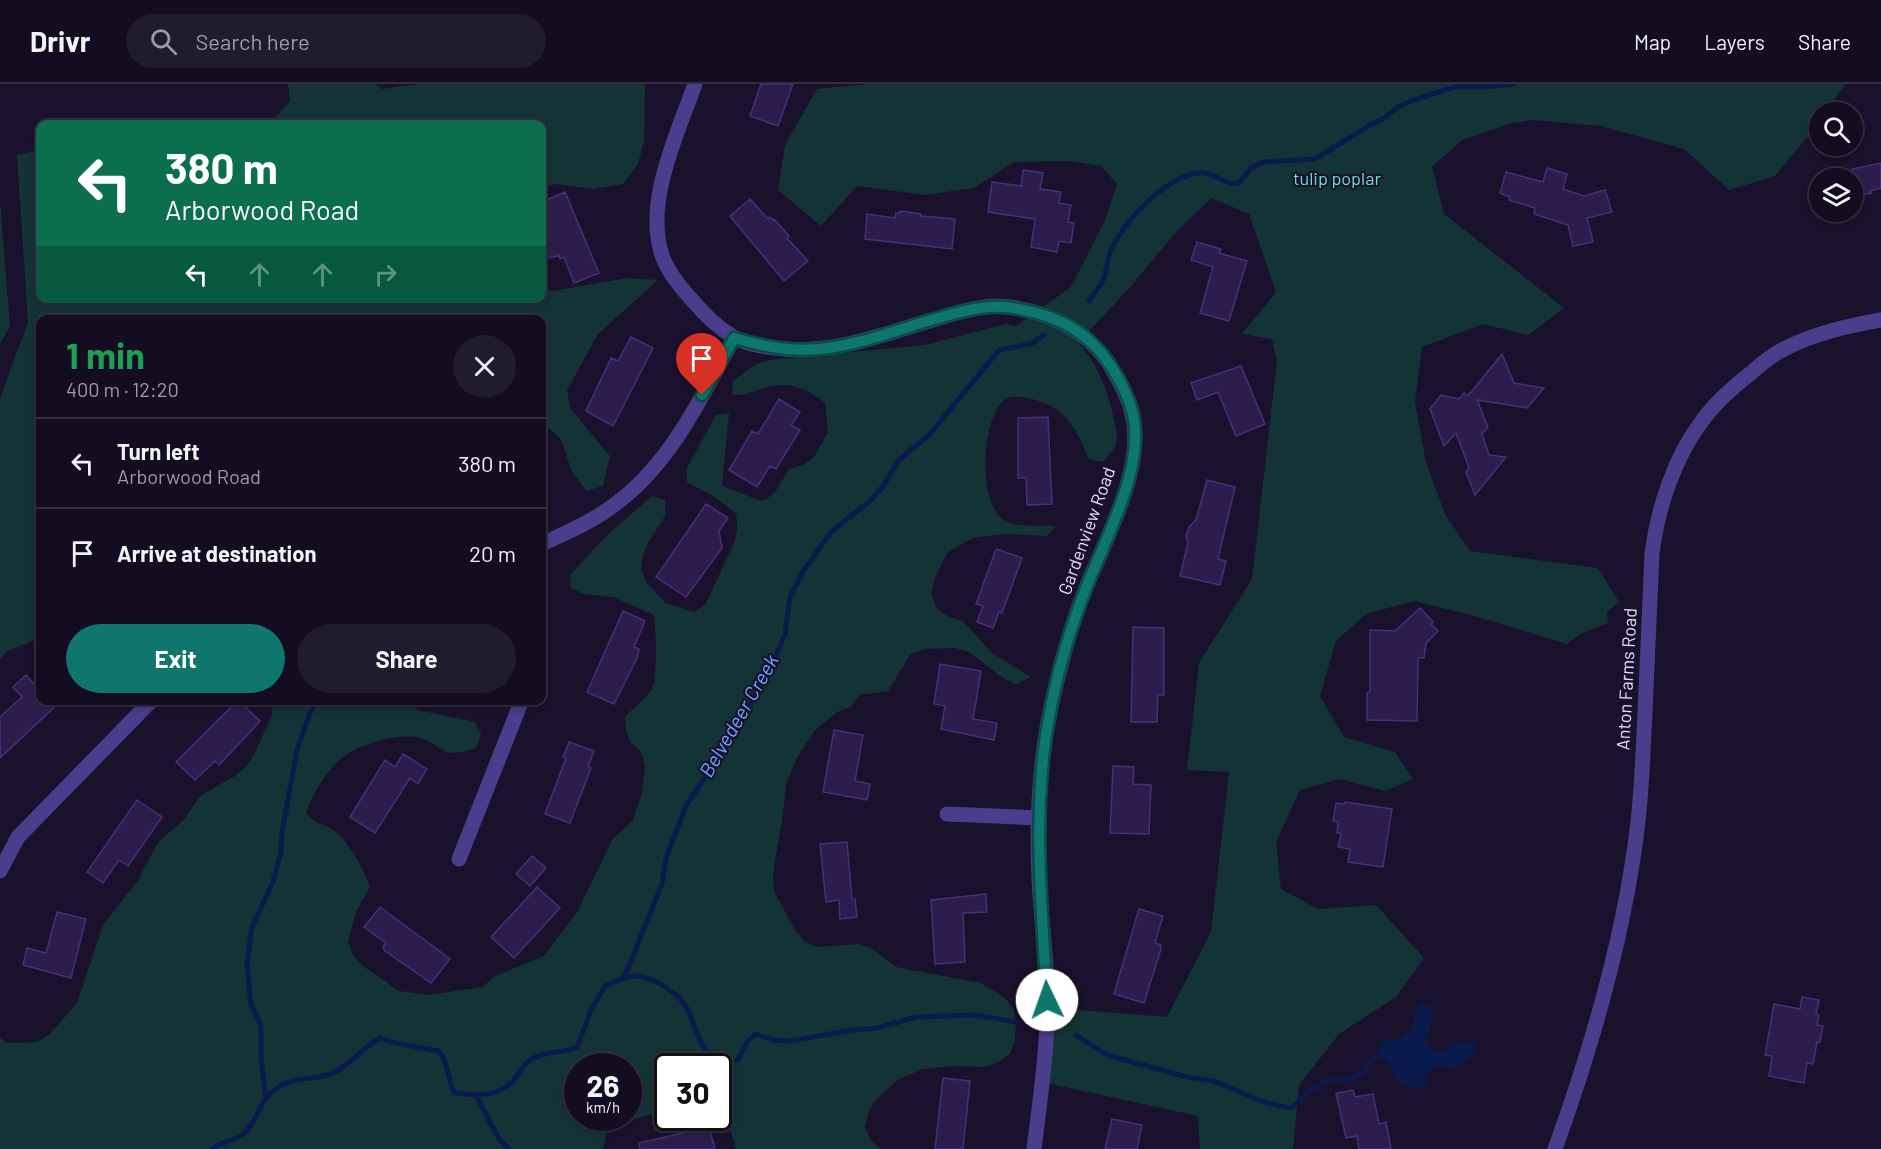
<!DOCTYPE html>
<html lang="en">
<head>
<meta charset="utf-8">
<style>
	body { margin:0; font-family:Barlow,sans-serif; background:#211b2e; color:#f1f3f6; height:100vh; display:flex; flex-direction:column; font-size:22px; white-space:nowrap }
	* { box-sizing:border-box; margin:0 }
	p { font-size:20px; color:#9d9ca5 }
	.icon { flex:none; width:33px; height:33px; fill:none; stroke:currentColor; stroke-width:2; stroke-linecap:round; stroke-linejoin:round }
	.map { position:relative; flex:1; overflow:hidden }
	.side { position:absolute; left:36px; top:231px; width:510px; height:390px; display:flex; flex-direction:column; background:#140d21; border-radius:12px; box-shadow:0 3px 9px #0003,0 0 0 2px #332d3f }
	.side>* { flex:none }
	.guide { position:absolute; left:36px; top:36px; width:510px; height:183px; border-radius:12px; box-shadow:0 3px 9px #0003,0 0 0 2px #332d3f; background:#0b6e4f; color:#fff; overflow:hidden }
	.controls { position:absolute; left:1809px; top:18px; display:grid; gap:12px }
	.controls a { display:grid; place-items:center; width:54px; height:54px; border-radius:50%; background:#140d21; box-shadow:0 3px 9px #0003,0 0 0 2px #332d3f; font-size:30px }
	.speed { position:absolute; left:564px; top:969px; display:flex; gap:12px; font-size:30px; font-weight:700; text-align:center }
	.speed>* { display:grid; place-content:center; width:78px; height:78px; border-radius:50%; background:#140d21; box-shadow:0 3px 9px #0003,0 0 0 2px #332d3f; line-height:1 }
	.speed small { font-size:15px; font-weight:400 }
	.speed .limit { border:3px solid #111; border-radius:9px; background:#fff; color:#111 }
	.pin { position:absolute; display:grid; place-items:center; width:51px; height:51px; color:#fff; margin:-62px -26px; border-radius:50% 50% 50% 0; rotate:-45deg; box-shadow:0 0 6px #0007 }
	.pin .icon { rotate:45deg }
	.me { position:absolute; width:66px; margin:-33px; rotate:357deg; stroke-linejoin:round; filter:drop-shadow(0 0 4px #0008) }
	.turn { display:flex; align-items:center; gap:21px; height:126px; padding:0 30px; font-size:27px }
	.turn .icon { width:78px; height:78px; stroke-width:2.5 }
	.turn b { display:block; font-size:42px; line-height:51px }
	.lanes { display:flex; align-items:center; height:57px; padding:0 30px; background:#0003; justify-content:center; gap:30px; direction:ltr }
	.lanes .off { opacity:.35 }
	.round { display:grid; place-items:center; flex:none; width:63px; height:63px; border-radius:32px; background:#211b2e }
	.overview { display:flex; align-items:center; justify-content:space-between; height:102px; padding:0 30px }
	h1 { font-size:36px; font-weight:700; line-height:45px; color:#1e9e55 }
	.cta { display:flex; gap:12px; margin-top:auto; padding:12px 30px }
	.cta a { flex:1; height:69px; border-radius:36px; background:#0f766e; color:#fff; font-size:24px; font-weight:700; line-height:69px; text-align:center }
	.cta a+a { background:#211b2e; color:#f1f3f6 }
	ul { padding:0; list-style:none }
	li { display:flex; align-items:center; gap:18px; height:90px; padding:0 30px; border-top:2px solid #332d3f }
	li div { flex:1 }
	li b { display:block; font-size:22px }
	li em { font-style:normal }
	header { display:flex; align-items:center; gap:36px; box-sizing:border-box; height:84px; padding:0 30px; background:#140d21; border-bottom:2px solid #332d3f }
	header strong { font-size:28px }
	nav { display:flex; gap:33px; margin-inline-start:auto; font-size:21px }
	.search { width:420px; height:54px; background:#211b2e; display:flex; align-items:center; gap:15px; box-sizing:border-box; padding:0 21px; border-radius:33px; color:#9d9ca5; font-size:22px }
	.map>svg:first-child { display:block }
	.green { fill:#143336; fill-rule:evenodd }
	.water { fill:#0b1a4c }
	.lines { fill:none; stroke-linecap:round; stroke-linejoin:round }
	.stream { stroke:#0b1a4c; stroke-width:5 }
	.building { fill:#2d1d4d; stroke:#482f79; stroke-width:1.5 }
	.minor { stroke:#4a3d8b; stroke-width:15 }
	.route-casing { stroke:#0a4d48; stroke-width:15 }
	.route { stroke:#0f766e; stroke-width:10 }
	.labels { text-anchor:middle; stroke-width:4.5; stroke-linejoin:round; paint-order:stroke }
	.park-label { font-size:18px; fill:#66e2d3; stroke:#1a112c }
	.street-label { font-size:18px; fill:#e5ddff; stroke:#1a112c }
	.water-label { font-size:20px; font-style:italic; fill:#6ba7ff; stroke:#1a112c }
</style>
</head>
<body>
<header>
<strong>Drivr</strong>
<div class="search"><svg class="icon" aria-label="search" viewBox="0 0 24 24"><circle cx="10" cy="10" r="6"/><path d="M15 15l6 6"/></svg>Search here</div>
<nav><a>Map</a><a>Layers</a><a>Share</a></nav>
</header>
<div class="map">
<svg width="1881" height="1065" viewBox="0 0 1881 1065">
	<rect width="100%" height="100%" fill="#1a112c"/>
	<!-- green -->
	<path class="green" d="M288,0H375L382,5L420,0H645L644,57L638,80L623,100L593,105L555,100L542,104V40H270L290,17Z
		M869,0H1845L1826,28H1820L1819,37L1813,46L1775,92L1729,106L1684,65L1601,42L1532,36L1512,39L1462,56L1432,83L1444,130L1564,224L1528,251L1483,240L1422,263L1415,318L1426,379L1446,432L1470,467L1598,484L1619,518L1607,528L1608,539L1580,550L1567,560L1471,531L1414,517L1366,530L1336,557L1320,612L1344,653L1395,668L1413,695L1385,707L1339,695L1300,706L1276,758L1281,805L1318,825L1376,821L1424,874L1396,913L1339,950L1299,1001L1293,1065H1200L1198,1032L1042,998L1052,924L1167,933L1211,848L1229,688L1187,686L1199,579L1252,495L1277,277L1272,255L1242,250L1276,208L1249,130L1211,114L1175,149L1132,201L1078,259C1098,279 1108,308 1114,335C1115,341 1117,348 1117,354C1116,364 1110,370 1103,378L1089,375C1076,345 1066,323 1032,315C1022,313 1010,310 1002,318C981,340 976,428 1010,439C1020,443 1045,441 1056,442L1047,452L1003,450L973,454L960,461L947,469L934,496L931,510L937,525L949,533L963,537L992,569L1031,593L1016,600L1003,594L969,568L955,564L924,565L910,571L888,607L859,611L851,623L837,628L815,646L798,672L786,700L783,730L773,789L774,807L795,846L805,858L817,863L860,860L874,866L896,883L981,899L1005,914L1014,925L1016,941L1015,956L1010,970L998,978L985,983L954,982L923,985L897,996L875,1017L868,1029L865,1043L871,1057L881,1065H736L728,1038L719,1028L718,982H668L667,1026L631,1036L617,1037L607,1047L603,1065H0V954L7,959L37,958L49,951L77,919L103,841L139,795L145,782L159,757L183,737L200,712L235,692L246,683L254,670L272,632L271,617H409L418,626L475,638L481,650L476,664C438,676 448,663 420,654C398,648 353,662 337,678C325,690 311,713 306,729C316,740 318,738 330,744C347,753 364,786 370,803L356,828L348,858L353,871L363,882L399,907L428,911L483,903L493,893L544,872L578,827L612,756L633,736L642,709L645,681L641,668L630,658L626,645L625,632C635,623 646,615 652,604C658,592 656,545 654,531L613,513L583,510L570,503L571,490L609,449L652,412L665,416V432L649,457L643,471L641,485L646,498L666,519L694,528L705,521L735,457L737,444L736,429L713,412L687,398V384L716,331L729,329L722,402L762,417L774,410L789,385L803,381L814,373L828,348L825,319C810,307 794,298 773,302C757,305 750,311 732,311L733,297L756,280L769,276L925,261L1006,240L1016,242L1071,203L1106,134L1117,100L1101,82L1068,77L1014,78L974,104L925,111L857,102L821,142L778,106L785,61L817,5ZM578,982H628V1034H578Z
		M35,67L40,75V214H542V204L552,207L627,194L658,196L598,250L567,306L570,324L610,372L603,402L586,407L571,386L561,355L542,338V236H40V554L7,567L0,575V314L28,238L17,71Z
		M0,117L10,242L0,260Z"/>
	<!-- water -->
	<path class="water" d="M1421,918L1433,925L1434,932L1426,957L1434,967C1449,967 1460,954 1477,960L1475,969L1453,986L1437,981L1428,990L1427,1000C1414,1008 1405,1003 1394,994C1395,984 1391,980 1382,974L1379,959C1385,954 1390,955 1397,957C1418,945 1411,934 1421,918Z"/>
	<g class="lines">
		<!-- stream -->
		<path class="stream" d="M1089,217C1093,211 1099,204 1102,198C1107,188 1107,176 1111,166C1125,136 1165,93 1199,89C1214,87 1223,102 1239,99L1251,84L1263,78L1315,75L1372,40L1383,35L1398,23L1411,17L1455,3H1487L1513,0
			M622,895L629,882L662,800L666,774L686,722L739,641L773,579L785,550L790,513L804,486L831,448L871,416L884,401L899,376L930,350L999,266L1031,260L1044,251
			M1076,951L1107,971L1187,993L1214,997L1266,1019L1291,1024C1303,1015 1311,1004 1325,998C1335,994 1348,997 1358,992C1368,985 1368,977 1381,969
			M476,1011L499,1055L509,1065
			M266,1013L261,976V942L251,920L247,880L252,843L273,798L281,768L282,748L297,666L310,629L318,616
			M212,1065C224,1056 239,1057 248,1045C260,1031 261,1014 277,1004C296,991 320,997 335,988C352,979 364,963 380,954L395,959L439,967C451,983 445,992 455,1009C477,1012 502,1013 516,993C522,985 526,977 536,973C549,967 564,969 577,963L591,926L605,902C614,899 626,891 636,892C656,894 681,910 689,928C697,948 701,967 719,980L738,976L747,958L756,950L773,956L791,957L852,946L877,944L916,933L976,931L1016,938"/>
	</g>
	<!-- building -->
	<path class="building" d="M761,0H793L778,42L750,32Z
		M1881,79V104L1870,107L1871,109L1852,114V85Z
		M1547,84L1567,90L1563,105L1584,112L1605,106L1612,128L1587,134L1593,158L1573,162L1568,141L1534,130L1535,124L1509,116L1510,113L1500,109L1506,88L1543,98Z
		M1023,86L1043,89L1040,105L1061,108L1059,119L1071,121L1068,138L1074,139L1071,159L1059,157L1057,168L1031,163L1035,135L988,128L992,98L1021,102Z
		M565,108L599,189L574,199L564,173L560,175L559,171L551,174L542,168V118Z
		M750,115L768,135L770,133L773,136L774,135L789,152L787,154L808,177L784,197L730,132Z
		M900,127L921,130V132L955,135L952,165L865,155L867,130L895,134L896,129H900Z
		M1197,158L1221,165L1219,169L1247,177L1229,237L1200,229L1213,183L1191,176Z
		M631,253L653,264L613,342L586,327L611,274L618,277Z
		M1502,270L1514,299L1544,304L1527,324L1477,316L1488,343L1482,350L1489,371L1506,373L1475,411L1466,388L1469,384L1456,349L1444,362L1430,325L1441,311L1459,315L1464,309L1468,312Z
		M1241,282L1265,340L1236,352L1218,308L1197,316L1191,299Z
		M779,315L800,328L791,341L800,346L776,385L770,382L757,403L729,386L752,347L758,350Z
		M1048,333L1052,420L1027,421L1026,394H1018V334Z
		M1207,396L1235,403L1218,475L1226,477L1220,501L1180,492L1188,459L1186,452L1189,443L1196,436Z
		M706,420L728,434L719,447L722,464L686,513L656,493Z
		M996,465L1022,474L1002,529L999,528L993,544L977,538L983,522L976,520Z
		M1420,524L1433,538L1431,540L1438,547L1426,559L1424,574H1418L1417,637L1367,636V609L1370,607V546L1395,547Z
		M623,527L645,537L634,563L639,565L637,574L614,620L587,608Z
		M1133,543L1164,544V611H1158L1157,638H1131Z
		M940,580L981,587L973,635L997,639L994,656L941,645L945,622L934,620Z
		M26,591L40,607V616H62L0,674V633L22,613L13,603Z
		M238,616L260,637L219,681L215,677L195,696L176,678Z
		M834,646L863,651L855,697L870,700L867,716L823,708Z
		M569,658L594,667L588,683L591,684L570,739L545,730L566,674L563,673Z
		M403,670L427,685L418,700L410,694L375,749L350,733L385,676L395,683Z
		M1113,682L1134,683L1133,700L1151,701L1149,750L1110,749Z
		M137,716L162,733L128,782L119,776L103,799L87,788Z
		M1345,718L1392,725L1383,783L1348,778L1350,765L1338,763L1341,749H1337L1338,738L1333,737L1336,719L1345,720Z
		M847,758L852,815H855L857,833L840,835L839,816L826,818L820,760Z
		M532,772L546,784L530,802L516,790Z
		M537,803L560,824L514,874L491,853Z
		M986,810L987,828L963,829L965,878L935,880L931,816Z
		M380,823L450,875L431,899L385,867L383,863L386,859L364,843Z
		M1139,825L1163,832L1155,859L1161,861V865L1144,919L1114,910Z
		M57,828L86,835L71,894L23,881L27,864L46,869Z
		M1802,913L1819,916L1816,930L1819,931L1817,941L1823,942L1820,958H1817L1813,980L1807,979L1804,999L1769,992L1772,972L1765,971L1774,920L1800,925Z
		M943,994L970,997L963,1065H935Z
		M1353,1006L1355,1013L1373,1010L1379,1040L1386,1038L1391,1065H1359L1357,1052L1346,1054L1336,1009Z
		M1112,1035L1142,1041L1137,1065H1105Z
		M709,1043L715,1065H640L639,1059Z"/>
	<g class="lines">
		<!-- minor -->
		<path class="minor" d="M695,0C677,51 643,120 663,174C669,190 681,204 693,217C704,230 717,243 732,252C744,260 761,262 775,264C830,272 884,250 936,235C956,229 975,223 995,222C1015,222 1035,227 1053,235C1080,246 1100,262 1114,288C1121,300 1129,315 1132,329C1146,381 1107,453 1087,501C1074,533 1064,567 1056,601C1040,664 1036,731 1039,795C1041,835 1047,875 1047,915C1048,965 1040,1015 1034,1065
			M542,460C567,448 596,436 618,418C672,377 702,312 734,254
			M947,730L1039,734
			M459,775L522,616
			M0,787L18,753L152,616
			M1555,1065C1593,960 1625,850 1638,738C1642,702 1643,665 1645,629C1647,576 1650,523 1652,469C1658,424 1674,374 1702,337C1715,319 1733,303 1751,289C1761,280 1772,271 1784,265C1815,249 1848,242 1881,236"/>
	</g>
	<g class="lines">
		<!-- route casing -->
		<g class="route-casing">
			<path id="route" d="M702,311L734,254C761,262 789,268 818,265C856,262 894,247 931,236C960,228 989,218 1019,225C1058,232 1089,248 1111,282C1120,296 1129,314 1133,330C1146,387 1100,464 1081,517C1065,560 1053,605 1046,651C1033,739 1042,827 1047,916"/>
		</g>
		<!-- route -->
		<use href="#route" class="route"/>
	</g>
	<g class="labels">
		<!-- park labels -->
		<g class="park-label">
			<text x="1337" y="101">tulip poplar</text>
		</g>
		<!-- street labels -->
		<g class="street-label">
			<text transform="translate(1087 447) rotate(-70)" y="6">Gardenview Road</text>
			<text transform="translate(1627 595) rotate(-87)" y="6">Anton Farms Road</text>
		</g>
		<!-- water labels -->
		<g class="water-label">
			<text transform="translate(739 632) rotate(-60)" y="7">Belvedeer Creek</text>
		</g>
	</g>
</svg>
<div class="controls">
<a><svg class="icon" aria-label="search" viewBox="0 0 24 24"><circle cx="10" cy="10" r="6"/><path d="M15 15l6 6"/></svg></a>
<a><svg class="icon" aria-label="layers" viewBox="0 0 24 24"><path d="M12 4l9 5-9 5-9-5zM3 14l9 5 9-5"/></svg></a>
</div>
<div class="speed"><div>26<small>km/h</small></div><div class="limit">30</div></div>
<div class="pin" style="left:702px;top:311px;background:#d93025"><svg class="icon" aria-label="arrive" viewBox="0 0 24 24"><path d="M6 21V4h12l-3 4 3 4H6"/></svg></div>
<svg class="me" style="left:1047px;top:916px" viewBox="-20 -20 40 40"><circle r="19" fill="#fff"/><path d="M0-13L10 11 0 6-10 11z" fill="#0f766e"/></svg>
<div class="guide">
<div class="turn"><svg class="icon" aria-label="left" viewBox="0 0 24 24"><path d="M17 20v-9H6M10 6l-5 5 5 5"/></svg><div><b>380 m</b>Arborwood Road</div></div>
<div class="lanes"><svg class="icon" aria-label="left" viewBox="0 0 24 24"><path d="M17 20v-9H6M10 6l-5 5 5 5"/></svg><svg class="icon off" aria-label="ahead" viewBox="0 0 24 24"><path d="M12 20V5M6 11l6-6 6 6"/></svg><svg class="icon off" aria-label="ahead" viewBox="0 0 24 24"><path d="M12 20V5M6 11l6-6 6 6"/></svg><svg class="icon off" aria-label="right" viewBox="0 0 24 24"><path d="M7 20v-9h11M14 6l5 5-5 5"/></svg></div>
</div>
<section class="side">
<div class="overview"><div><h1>1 min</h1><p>400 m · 12:20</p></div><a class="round"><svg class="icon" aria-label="close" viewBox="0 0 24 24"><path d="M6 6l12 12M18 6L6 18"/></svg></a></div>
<ul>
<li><svg class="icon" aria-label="left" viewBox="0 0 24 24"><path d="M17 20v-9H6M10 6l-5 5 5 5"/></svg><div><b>Turn left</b><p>Arborwood Road</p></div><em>380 m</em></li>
<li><svg class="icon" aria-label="arrive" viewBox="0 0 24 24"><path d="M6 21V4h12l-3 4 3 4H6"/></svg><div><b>Arrive at destination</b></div><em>20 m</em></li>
</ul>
<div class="cta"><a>Exit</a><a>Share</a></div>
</section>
</div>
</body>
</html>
